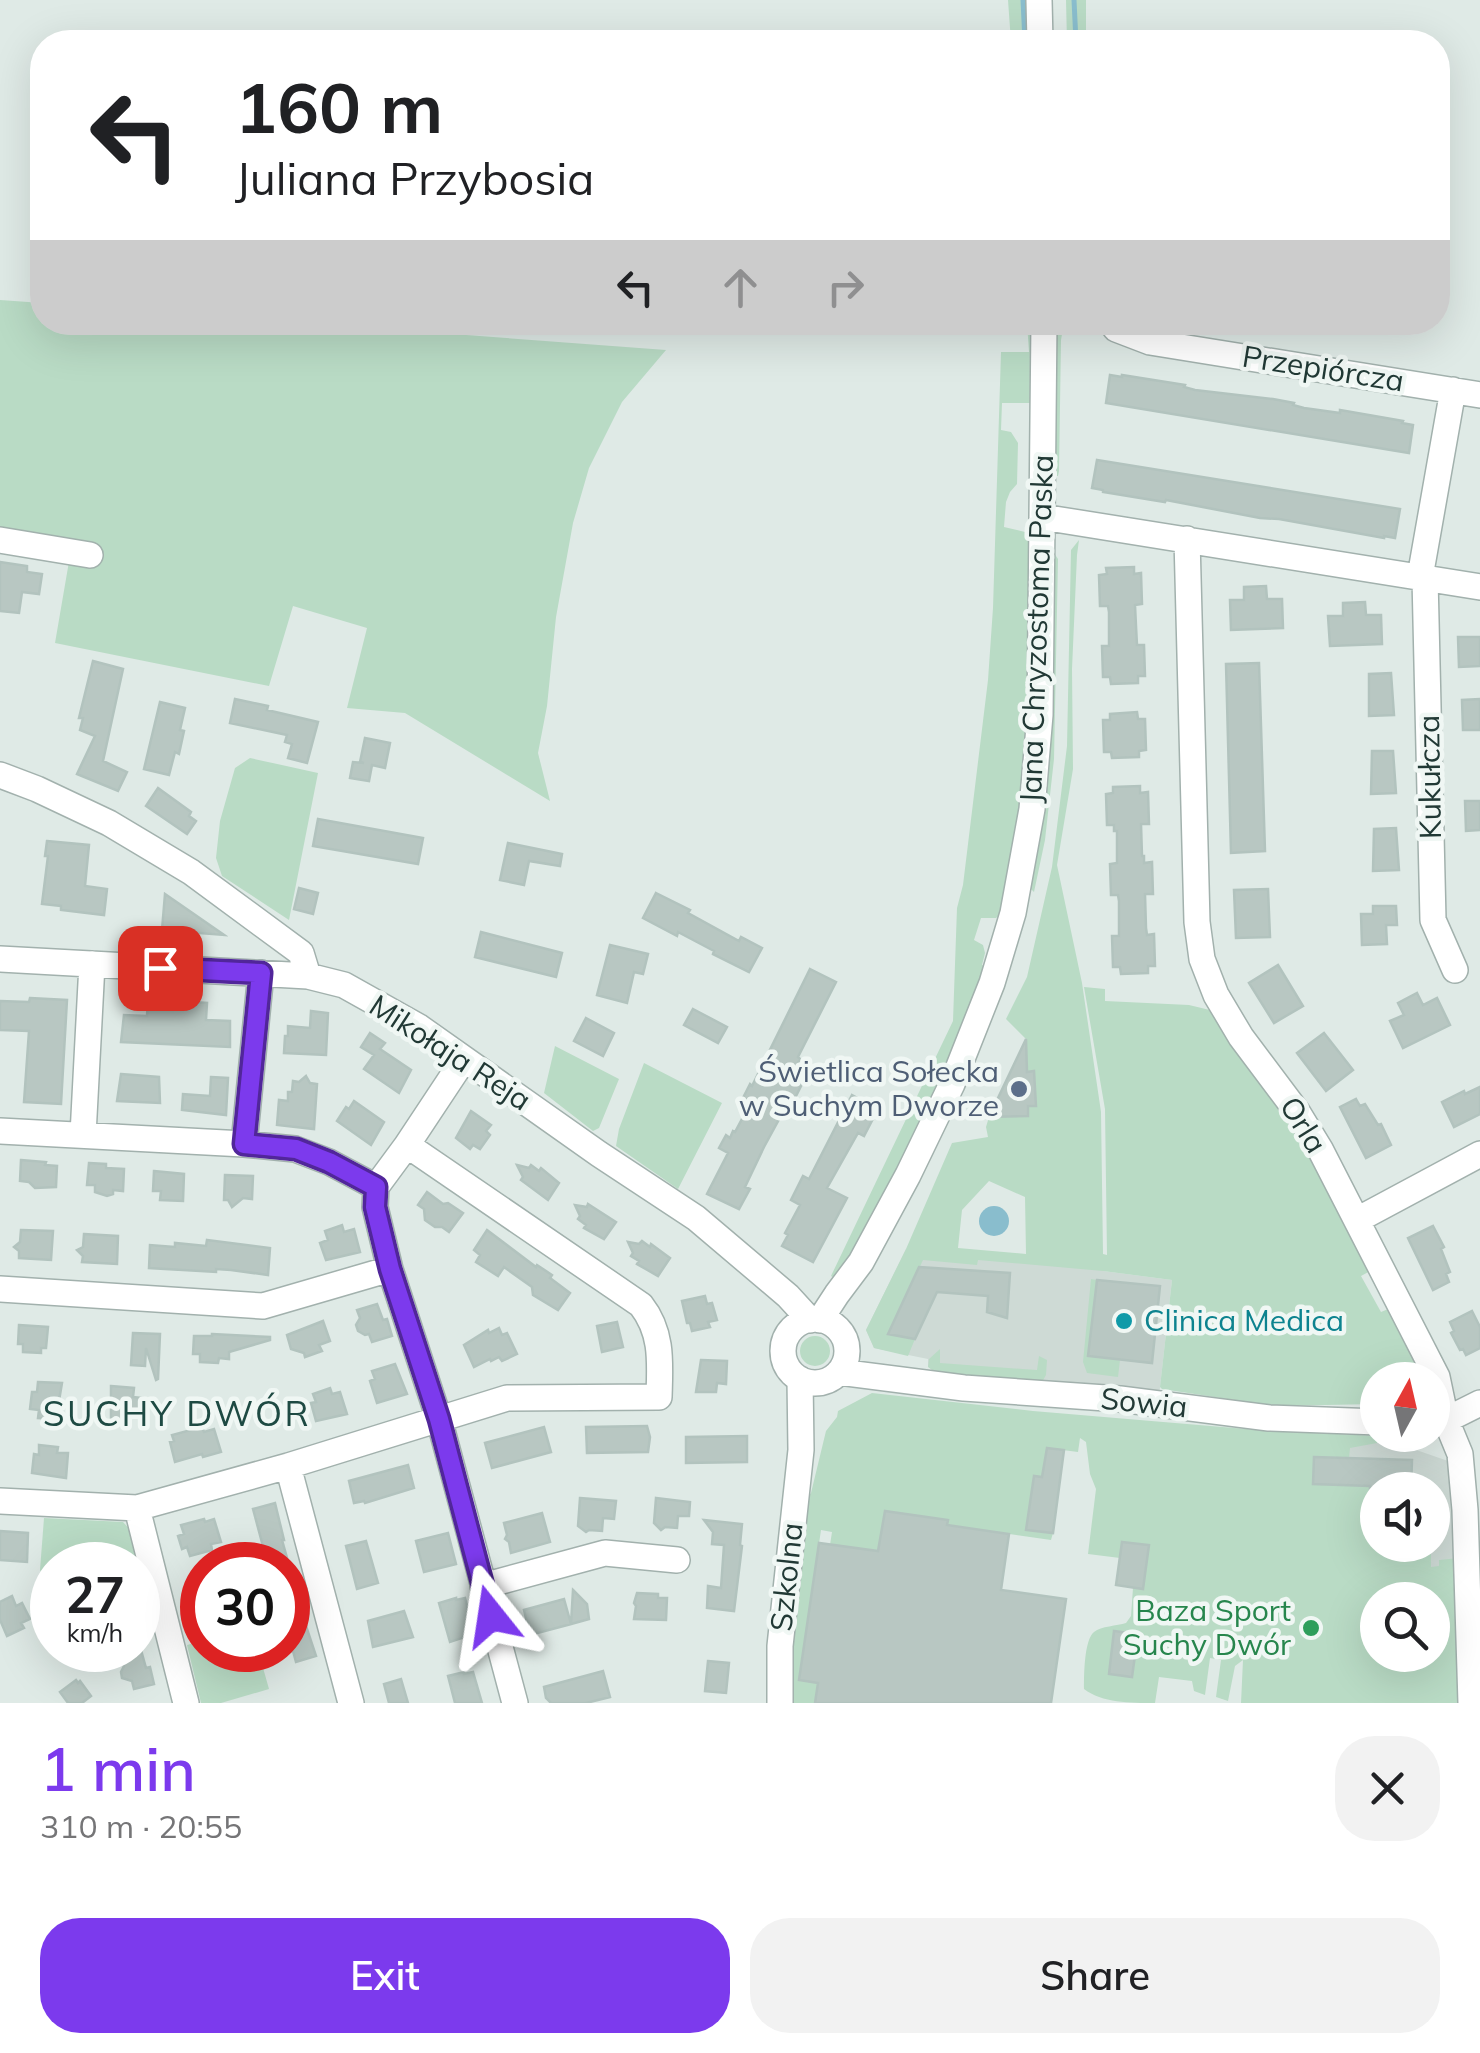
<!DOCTYPE html>
<html lang="en">
<head>
<meta charset="utf-8">
<style>
	body { margin:0; font-family:Mulish,sans-serif; background:#f2f2f2; color:#202124; height:100vh; display:flex; flex-direction:column; font-size:38px; white-space:nowrap }
	* { box-sizing:border-box; margin:0 }
	p { font-size:32px; color:#757577 }
	.icon { flex:none; width:55px; height:55px; fill:none; stroke:currentColor; stroke-width:2; stroke-linecap:round; stroke-linejoin:round }
	.map { position:relative; height:1703px; overflow:hidden }
	.drawer { display:flex; flex-direction:column; background:#fff; flex:1 }
	.drawer>* { flex:none }
	.banner { position:absolute; left:30px; top:30px; width:1420px; height:305px; border-radius:40px; box-shadow:0 10px 40px #0002; background:#fff; color:#202124; overflow:hidden }
	.needle { width:65px; rotate:8deg }
	.controls { position:absolute; left:1360px; top:1362px; display:grid; gap:20px }
	.controls a { display:grid; place-items:center; width:90px; height:90px; border-radius:50%; background:#fff; box-shadow:0 10px 40px #0002; font-size:50px }
	.speed { position:absolute; left:30px; top:1542px; display:flex; gap:20px; font-size:50px; font-weight:700; text-align:center }
	.speed>* { display:grid; place-content:center; width:130px; height:130px; border-radius:50%; background:#fff; box-shadow:0 10px 40px #0002; line-height:1 }
	.speed small { font-size:25px; font-weight:400 }
	.speed .limit { border:15px solid #d22; background:#fff; color:#111 }
	.pin { position:absolute; display:grid; place-items:center; width:85px; height:85px; color:#fff; margin:-42px; border-radius:20px; box-shadow:0 5px 15px #0006 }
	.me { position:absolute; width:110px; margin:-55px; rotate:345deg; stroke-linejoin:round; filter:drop-shadow(0 0 8px #0008) }
	.turn { display:flex; align-items:center; gap:35px; height:210px; padding:0 40px; font-size:45px }
	.turn .icon { width:130px; height:130px; stroke-width:2.5 }
	.turn b { display:block; font-size:70px; line-height:85px }
	.lanes { display:flex; align-items:center; height:95px; padding:0 40px; background:#0003; justify-content:center; gap:50px; direction:ltr }
	.lanes .off { opacity:.35 }
	.round { display:grid; place-items:center; flex:none; width:105px; height:105px; border-radius:40px; background:#f2f2f2 }
	.head { display:flex; align-items:center; justify-content:space-between; height:170px; padding:0 40px }
	h1 { font-size:60px; font-weight:600; line-height:75px; color:#7c3aed }
	.cta { display:flex; gap:20px; margin-top:auto; padding:20px 40px }
	.cta a { flex:1; height:115px; border-radius:40px; background:#7c3aed; color:#fff; font-size:40px; font-weight:600; line-height:115px; text-align:center }
	.cta a+a { background:#f2f2f2; color:#202124 }
	.map>svg:first-child { display:block }
	.built { fill:#cedad5; fill-rule:evenodd }
	.green { fill:#b9dbc5; fill-rule:evenodd }
	.water { fill:#89bdcd }
	.lines { fill:none; stroke-linecap:round; stroke-linejoin:round }
	.stream { stroke:#89bdcd; stroke-width:5 }
	.building { fill:#b8c7c2; stroke:#b2c3be; stroke-width:2.5 }
	.minor-casing { stroke:#a2b1ad; stroke-width:28 }
	.minor { stroke:#fff; stroke-width:25 }
	.route-casing { stroke:#51269a; stroke-width:25 }
	.route { stroke:#7c3aed; stroke-width:18 }
	.service-dot { fill:#5c6f8a; stroke:#f0f7f4; stroke-width:4 }
	.culture-dot { fill:#0f9aa8; stroke:#f0f7f4; stroke-width:4 }
	.leisure-dot { fill:#2e9e5b; stroke:#f0f7f4; stroke-width:4 }
	.labels { text-anchor:middle; stroke-width:9; stroke-linejoin:round; paint-order:stroke }
	.street-label { font-size:30px; fill:#213935; stroke:#f0f7f4 }
	.service-label { font-size:30px; fill:#4e5e75; stroke:#f0f7f4; text-anchor:end }
	.culture-label { font-size:30px; fill:#0d838f; stroke:#f0f7f4; text-anchor:start }
	.leisure-label { font-size:30px; fill:#27864d; stroke:#f0f7f4; text-anchor:end }
	.quarter-label { font-size:35px; letter-spacing:2.5px; fill:#1e4a43; stroke:#f0f7f4 }
</style>
</head>
<body>
<div class="map">
<svg width="1480" height="1703" viewBox="0 0 1480 1703">
	<rect width="100%" height="100%" fill="#dfeae6"/>
	<!-- built -->
	<path class="built" d="M906,1249L1103,1263V1271L1172,1280L1159,1396L928,1367V1359L874,1348L866,1330Z
		M1284,1437L1399,1444L1448,1461L1455,1586L1248,1567ZM1378,1490H1432V1545H1378Z"/>
	<!-- green -->
	<path class="green" d="M1008,0H1029L1030,42H1011Z
		M1066,0H1086V42H1067Z
		M0,300L42,303V322L304,323L666,350L622,402L589,468L573,523L556,617L547,706L538,753L550,801L405,713L347,708L367,628L293,606L269,686L55,643L72,544L0,535Z
		M1027,323H1036L1034,403H1002L1001,430L1011,432L1018,443L1017,484L1010,492L1006,502L1004,527L1025,532L1028,537V552L1033,553L1031,711L1025,792L1002,913L996,918H981L974,940L983,945L985,953L982,965L987,967L966,1027L865,1236L836,1279L831,1276L953,1021L957,908L963,885L988,680L993,608L1001,352H1029Z
		M1053,323H1064L1061,340L1059,471L1058,476H1051Z
		M1079,540L1077,555L1072,669L1073,769L1057,865L1082,983L1101,1112L1103,1254L1107,1255L1105,1109L1084,987L1105,989V1001L1189,1005L1214,1011L1302,1134L1372,1270L1361,1276L1381,1312L1393,1307L1426,1380H1378L1377,1404L1274,1406L1162,1389L1160,1387L1172,1280L1103,1271L978,1260L977,1265L923,1260L888,1334L915,1339L908,1356L874,1348L866,1330L906,1249L952,1143L988,1137L986,1127L989,1117L1028,1116V1106L1036,1105L1034,1072H1027L1026,1039L1006,1019L1027,977L1052,867L1067,746L1071,550ZM989,1181L1025,1197L1026,1254L958,1248L962,1210Z
		M1054,553L1058,559L1054,759L1045,840L1034,892L1029,887Z
		M250,758L318,773L289,920L222,876L216,858L220,821L235,768Z
		M555,1046L619,1079L599,1128L593,1131L544,1093Z
		M644,1063L722,1103L678,1189L616,1146L619,1129Z
		M1091,1279L1097,1280L1089,1356L1120,1360L1118,1377L1087,1373L1083,1362Z
		M800 1351a15 15 0 1 1 30 0a15 15 0 1 1-30 0Z
		M940,1349V1363L1037,1370L1039,1356L1047,1360L1046,1375L1042,1382L940,1376L928,1367L929,1359Z
		M872,1393L1033,1411L1258,1430L1377,1436V1443L1350,1448L1349,1458L1314,1457L1313,1484L1370,1486L1369,1510L1377,1511L1378,1545H1410V1553L1431,1554V1567L1439,1566V1560L1459,1558L1461,1703H1241L1243,1660L1235,1666L1228,1701L1216,1697L1221,1660L1210,1658L1205,1695L1194,1691L1192,1681L1159,1677L1155,1703C1130,1703 1102,1703 1084,1689C1084,1676 1084,1640 1094,1632C1101,1626 1117,1626 1126,1623L1131,1616L1133,1588H1143L1149,1546L1122,1542L1120,1558L1088,1554L1096,1489L1090,1474L1086,1442L1080,1438L1078,1452L1047,1448L1042,1477L1034,1476L1027,1529L1053,1533L1051,1540L947,1525L948,1520L886,1511L878,1551L830,1545L832,1532L821,1530L799,1680L818,1683L815,1703H792L791,1650L806,1499L811,1493L826,1431L837,1417L838,1411ZM1378,1600H1432V1655H1378ZM1114,1631L1138,1635L1132,1677L1109,1674Z
		M44,1518L123,1522L137,1537L142,1575L138,1576V1565H52V1596L50,1597L40,1570Z
		M202,1641V1650H258L269,1689L221,1703H201L187,1645Z"/>
	<!-- water -->
	<path class="water" d="M979 1221a15 15 0 1 1 30 0a15 15 0 1 1-30 0Z"/>
	<g class="lines">
		<!-- stream -->
		<path class="stream" d="M1023,0L1025,42
			M1074,0L1076,42"/>
	</g>
	<!-- building -->
	<path class="building" d="M1110,375L1122,377V375L1185,385L1184,387L1195,390L1273,399L1294,403L1293,405L1304,408L1340,413V410L1403,421L1402,423L1413,425L1409,453L1106,403Z
		M1097,460L1400,509L1395,538L1384,536V538L1279,519L1260,518L1166,500L1165,502L1103,492V490L1092,488Z
		M0,562L27,566V572L42,574L39,594L22,592L19,613L0,611Z
		M1134,567V574L1141,573L1142,604L1135,605L1136,626L1137,645H1144L1145,676H1138V683L1111,684L1110,677H1103L1102,646H1109V612L1108,606H1100L1099,575L1107,574L1106,568Z
		M1266,586L1267,599H1282L1283,628L1231,630L1230,600H1244V587Z
		M1365,602L1366,615H1381L1382,644L1330,646L1328,616H1343V603Z
		M1458,637H1480V666L1459,667Z
		M93,661L123,669L103,761L127,772L118,791L77,774L95,736L80,730L83,718H79Z
		M1259,663L1265,851L1231,853L1226,664Z
		M1391,673L1394,715L1369,716V674Z
		M235,699L268,706L267,710L318,722L307,763L288,758L292,744L285,742L287,735L230,723Z
		M1480,699V730H1463L1462,700Z
		M160,702L185,708L180,730L184,731L179,754L175,752L169,775L144,769Z
		M1137,712L1138,719H1145L1146,750L1139,751V757L1112,758L1111,752H1104L1103,720H1110V714Z
		M365,738L390,743L385,768L372,765L369,781L350,778L353,762L364,763L360,762Z
		M1372,751H1393L1396,793L1371,794Z
		M1140,786V793L1148,792L1149,824H1141L1142,856H1144V863L1152,862L1153,894H1145L1146,928L1147,935L1154,934L1155,966H1148V973L1121,974L1120,967H1113L1112,936H1119V901L1118,895H1111L1110,864L1117,863V831H1114V825H1107L1106,794L1113,793V787Z
		M158,788L191,812L189,816L196,821L187,834L146,806Z
		M1465,801H1480V830L1466,831Z
		M318,819L423,838L418,864L313,846Z
		M1396,828L1399,870L1373,871L1374,829Z
		M47,841L89,845L85,886L107,889L104,915L61,910V906L42,904L48,856H45Z
		M508,843L562,854L560,866L529,861L524,885L500,880Z
		M299,888L318,893L313,914L294,909Z
		M1268,889L1270,937L1236,938L1234,890Z
		M656,893L690,910L688,913L739,941L741,937L762,948L749,972L713,954L714,951L678,932L677,936L643,918Z
		M165,894L191,912L224,935L162,930Z
		M1373,906H1396L1397,925H1386L1387,944L1362,945L1361,914H1373Z
		M481,932L562,953L556,977L475,957Z
		M610,945L648,954L643,974L634,972L627,1003L597,995Z
		M1278,965L1303,1006L1274,1023L1249,983Z
		M810,969L836,982L798,1057L800,1059L792,1074L804,1080L786,1116L782,1114L764,1147L745,1187L750,1189L739,1209L707,1194L728,1153L719,1148L726,1135L730,1138L733,1131L735,1132L751,1102L743,1098L750,1084L752,1086Z
		M1417,993L1423,1005L1437,998L1450,1025L1403,1048L1390,1021L1404,1015L1398,1003Z
		M30,998L67,1000L61,1104L24,1102L29,1031L0,1030V1001L29,1002Z
		M148,999L207,1003L206,1020L230,1021V1047L121,1042L124,1015L147,1016Z
		M693,1009L727,1027L718,1043L684,1025Z
		M311,1011L328,1013L326,1055L284,1053L285,1036H288V1026L310,1028Z
		M586,1018L614,1033L603,1056L574,1041Z
		M370,1033L385,1043L380,1049L411,1070L399,1093L364,1069L374,1055L361,1047Z
		M1324,1033L1353,1070L1326,1091L1297,1053Z
		M1026,1039L1027,1072L1034,1071L1036,1106H1028V1116L989,1117Z
		M121,1074L159,1077L160,1103L117,1101Z
		M306,1076L310,1083L317,1084L314,1129L277,1125L279,1100L288,1101V1092H292L293,1081L299,1082Z
		M211,1077L228,1078L226,1115L182,1110L183,1094L210,1096Z
		M1480,1087V1114L1454,1127L1442,1102L1464,1091L1465,1094Z
		M852,1095L878,1109L864,1136L858,1133L827,1188L847,1198L813,1262L782,1246L788,1235L785,1233L800,1205L791,1200L803,1176L809,1179Z
		M1356,1099L1360,1106L1365,1104L1378,1125L1381,1124L1391,1145L1366,1158L1340,1107Z
		M354,1101L384,1122L371,1145L337,1121L346,1107L349,1109Z
		M471,1111L491,1125L486,1131L490,1135L480,1149L473,1145L470,1149L456,1138Z
		M21,1160L46,1162L45,1165L57,1166L56,1187L35,1188L29,1182L20,1181Z
		M89,1163L106,1164V1168L124,1169L123,1191L113,1190V1194L107,1196L95,1192V1185H87Z
		M517,1165L529,1168L531,1165L539,1171L541,1168L559,1183L548,1200L521,1180L523,1177Z
		M154,1171L184,1174L183,1201L160,1200L161,1191H153Z
		M225,1175L253,1176L252,1199L243,1198L232,1207L228,1200H224Z
		M427,1192L443,1204L448,1203L463,1213L449,1232L442,1227H435L425,1220L424,1209L418,1205Z
		M588,1204L616,1222L604,1239L584,1228L586,1225L578,1219L580,1216L575,1205L587,1207Z
		M342,1225L344,1232L354,1229L360,1252L326,1260L320,1243L328,1240L325,1231Z
		M1433,1226L1444,1247L1441,1249L1450,1272L1446,1274L1449,1282L1433,1290L1408,1238Z
		M21,1230L53,1231L51,1260L19,1258V1251L14,1247L20,1242Z
		M487,1230L536,1267L537,1265L552,1275L550,1278L570,1293L558,1310L533,1295L532,1287L504,1267L498,1276L476,1262L480,1255L474,1250Z
		M84,1234L118,1236L117,1264L82,1262L83,1256L77,1250L83,1247Z
		M207,1240L270,1248L268,1275L231,1270L216,1269V1272L149,1268L150,1245L175,1247V1243L206,1246Z
		M642,1241L650,1247L651,1244L670,1258L658,1276L637,1264L639,1261L631,1256L633,1253L628,1242L639,1244Z
		M919,1267L1010,1273L1007,1318L987,1312L988,1296L937,1292L915,1339L888,1334Z
		M1097,1280L1160,1286L1152,1363L1088,1356Z
		M705,1296L707,1304L712,1303L717,1320L708,1322L710,1327L692,1331L690,1323H687L682,1301Z
		M377,1304L383,1320L387,1319L392,1336L372,1342L369,1334L365,1335L358,1331L356,1325L360,1318L357,1310Z
		M1472,1311L1480,1327V1348L1466,1355L1463,1349L1460,1350L1451,1333L1454,1331L1450,1322Z
		M323,1321L330,1341L319,1345L322,1351L305,1357L304,1353L291,1349L287,1335Z
		M617,1322L623,1347L602,1352L597,1326Z
		M19,1325L48,1327L46,1348H41V1353L23,1352V1344H18Z
		M499,1328L502,1335L507,1333L517,1354L502,1361L499,1357L491,1361L490,1359L474,1367L464,1345L488,1330L489,1333Z
		M133,1333L160,1334L158,1379L156,1380L146,1348L145,1366L131,1365Z
		M212,1334L270,1337V1340L229,1352V1359L219,1358L218,1363L200,1362V1354H193L194,1336H212Z
		M701,1360L727,1361L726,1384L717,1383L716,1392H696Z
		M395,1364L407,1394L377,1403L370,1381L375,1379L372,1371Z
		M38,1382L62,1383L56,1419L38,1418L39,1410L30,1409L32,1392H37Z
		M111,1386L134,1388L133,1397L143,1398L142,1416L129,1415V1424L111,1423Z
		M330,1388L332,1394L340,1392L347,1414L316,1421L311,1403L316,1402L313,1394Z
		M647,1426L650,1437L648,1452L587,1453L586,1427Z
		M202,1427L204,1432L214,1429L221,1452L203,1457L202,1454L175,1462L170,1442L174,1441L172,1435Z
		M544,1427L551,1452L492,1468L485,1443Z
		M747,1436V1462L686,1463V1437Z
		M39,1445L58,1447L57,1453H68L66,1478L32,1473L34,1454L39,1455Z
		M1047,1448L1064,1450L1053,1533L1026,1530L1034,1476L1042,1477Z
		M1314,1457L1412,1460L1411,1490H1370V1486L1313,1484Z
		M408,1465L414,1488L365,1503L364,1501L354,1503L349,1481Z
		M580,1498L616,1501L614,1519L603,1518L602,1531L589,1530L586,1532L578,1526Z
		M656,1498L690,1502L689,1516H678L677,1528L665,1527L661,1530L654,1523Z
		M275,1503L284,1540H282L289,1565H268L253,1509Z
		M885,1511L948,1520L947,1525L1009,1534L1001,1590L1066,1599L1051,1703H815L818,1683L799,1680L819,1543L878,1551Z
		M542,1513L550,1542L511,1553L509,1542L505,1539L507,1535L504,1523Z
		M204,1519L205,1522L214,1519L221,1542L211,1544L212,1550L190,1556L187,1547L182,1549L178,1536L184,1534L181,1525Z
		M704,1520L742,1524L740,1545L742,1546L734,1611L707,1608L708,1586L721,1588L724,1545L712,1544L713,1532Z
		M0,1531L28,1533L27,1562L0,1560Z
		M448,1533L456,1564L424,1572L416,1541Z
		M366,1541L378,1583L357,1589L346,1546Z
		M1122,1542L1149,1545L1143,1589L1116,1585Z
		M573,1590L587,1604L589,1619L571,1624Z
		M637,1593L658,1594V1598H667L666,1620L634,1619L636,1606L634,1603Z
		M12,1596L16,1606L22,1603L30,1619L21,1623L24,1628L7,1636L0,1620V1602Z
		M456,1598V1600L465,1598L474,1634L450,1642L439,1603Z
		M564,1599L571,1624L530,1635L524,1610Z
		M404,1611L413,1637L373,1647L368,1621Z
		M305,1623L316,1656L296,1662L293,1651L288,1652V1628Z
		M1114,1631L1138,1634L1132,1677L1109,1674Z
		M141,1650L146,1668L150,1667L154,1684L134,1689L132,1681L122,1678L121,1672L124,1666L121,1655Z
		M708,1661L729,1663L726,1693L705,1691Z
		M603,1671L610,1697L586,1703H551L546,1698L544,1687Z
		M464,1672V1674L473,1672L482,1703H455L448,1676Z
		M401,1679L408,1703H389L384,1684Z
		M76,1680L78,1683L80,1681L91,1696L82,1703H68L60,1692Z"/>
	<g class="lines">
		<!-- minor casing -->
		<g class="minor-casing">
			<path id="minor" d="M1039,0L1040,42
				M1111,322L1116,329L1150,342L1480,395
				M1042,517L1480,587
				M1187,539L1197,922L1202,959L1216,995L1241,1037L1298,1113L1320,1149L1437,1377L1446,1420L1460,1454L1465,1510L1471,1703
				M0,540L90,555
				M1420,577L1453,390
				M1425,578L1433,920L1455,970
				M0,775L37,789L109,823L191,872L301,953L308,976
				M0,959L308,976L344,985L419,1027L599,1154L696,1218L788,1296L810,1320
				M464,1059L407,1145L376,1187L375,1207L390,1269L439,1419L515,1703
				M0,1131L244,1144L295,1149L329,1162L376,1187
				M83,1135L92,964
				M244,1144L261,973
				M1357,1220L1480,1154
				M0,1289L263,1306L390,1269
				M783 1351a32 32 0 1 1 64 0a32 32 0 1 1-64 0Z
				M820,1320L837,1294L861,1262L908,1175L952,1084L992,983L1013,913L1032,809L1040,715L1044,322
				M839,1372L964,1388L1120,1399L1269,1418L1378,1422
				M1432,1420H1446L1480,1403
				M288,1466L351,1703
				M0,1501L137,1508L288,1466L507,1398L659,1397C660,1363 663,1333 641,1305L407,1145
				M137,1508L186,1703
				M483,1586L605,1553L677,1560
				M780,1703V1646L801,1450L800,1379"/>
		</g>
		<!-- minor -->
		<use href="#minor" class="minor"/>
	</g>
	<g class="lines">
		<!-- route casing -->
		<g class="route-casing">
			<path id="route" d="M160,968L261,973L244,1144L296,1149L329,1162L376,1187L375,1207L390,1269L439,1419L491,1616"/>
		</g>
		<!-- route -->
		<use href="#route" class="route"/>
	</g>
	<!-- markers -->
	<circle class="service-dot" cx="1019" cy="1089" r="10"/>
	<circle class="culture-dot" cx="1124" cy="1321" r="10"/>
	<circle class="leisure-dot" cx="1311" cy="1628" r="10"/>
	<g class="labels">
		<!-- street labels -->
		<g class="street-label">
			<text transform="translate(1323 369) rotate(9)" y="10">Przepiórcza</text>
			<text transform="translate(1037 629) rotate(-88)" y="10">Jana Chryzostoma Paska</text>
			<text transform="translate(1430 777) rotate(-91)" y="10">Kukułcza</text>
			<text transform="translate(450 1053) rotate(33)" y="10">Mikołaja Reja</text>
			<text transform="translate(1303 1125) rotate(58)" y="10">Orla</text>
			<text transform="translate(1144 1403) rotate(6)" y="10">Sowia</text>
			<text transform="translate(787 1577) rotate(-84)" y="10">Szkolna</text>
		</g>
		<!-- service labels -->
		<g class="service-label">
			<text x="999" y="1082">Świetlica Sołecka<tspan x="999" dy="34">w Suchym Dworze</tspan></text>
		</g>
		<!-- culture labels -->
		<g class="culture-label">
			<text x="1144" y="1331">Clinica Medica</text>
		</g>
		<!-- leisure labels -->
		<g class="leisure-label">
			<text x="1291" y="1621">Baza Sport<tspan x="1291" dy="34">Suchy Dwór</tspan></text>
		</g>
		<!-- quarter labels -->
		<g class="quarter-label">
			<text x="177" y="1426">SUCHY DWÓR</text>
		</g>
	</g>
</svg>
<div class="controls">
<a><svg class="needle" viewBox="-14 -14 28 28"><path d="M0-13l5 13h-10z" fill="#e53935"/><path d="M0 13l5-13h-10z" fill="#757577"/></svg></a>
<a><svg class="icon" aria-label="sound" viewBox="0 0 24 24"><path d="M4 9h4l5-4v14l-5-4H4zM17 9q2 3 0 6"/></svg></a>
<a><svg class="icon" aria-label="search" viewBox="0 0 24 24"><circle cx="10" cy="10" r="6"/><path d="M15 15l6 6"/></svg></a>
</div>
<div class="speed"><div>27<small>km/h</small></div><div class="limit">30</div></div>
<div class="pin" style="left:160px;top:968px;background:#d93025"><svg class="icon" aria-label="arrive" viewBox="0 0 24 24"><path d="M6 21V4h12l-3 4 3 4H6"/></svg></div>
<svg class="me" style="left:491px;top:1616px" viewBox="-20 -20 40 40"><path d="M0-17L14 15 0 8-14 15z" fill="#7c3aed" stroke="#fff" stroke-width="4"/></svg>
<div class="banner">
<div class="turn"><svg class="icon" aria-label="left" viewBox="0 0 24 24"><path d="M17 20v-9H6M10 6l-5 5 5 5"/></svg><div><b>160 m</b>Juliana Przybosia</div></div>
<div class="lanes"><svg class="icon" aria-label="left" viewBox="0 0 24 24"><path d="M17 20v-9H6M10 6l-5 5 5 5"/></svg><svg class="icon off" aria-label="ahead" viewBox="0 0 24 24"><path d="M12 20V5M6 11l6-6 6 6"/></svg><svg class="icon off" aria-label="right" viewBox="0 0 24 24"><path d="M7 20v-9h11M14 6l5 5-5 5"/></svg></div>
</div>
</div>
<section class="drawer">
<div class="head"><div><h1>1 min</h1><p>310 m · 20:55</p></div><a class="round"><svg class="icon" aria-label="close" viewBox="0 0 24 24"><path d="M6 6l12 12M18 6L6 18"/></svg></a></div>
<div class="cta"><a>Exit</a><a>Share</a></div>
</section>
</body>
</html>
